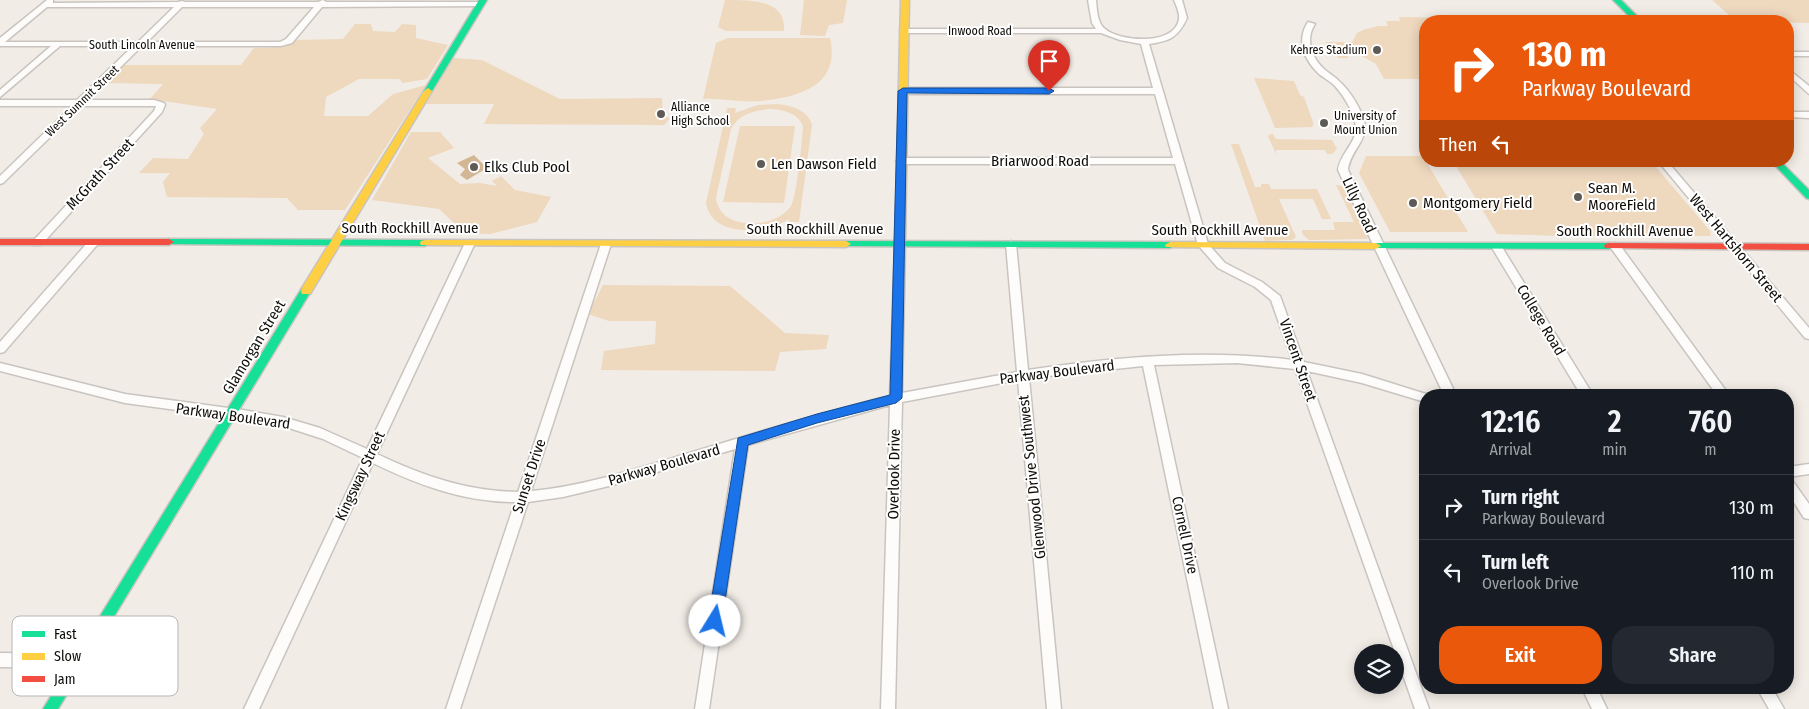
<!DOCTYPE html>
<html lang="en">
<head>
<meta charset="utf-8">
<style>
	body { margin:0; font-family:"Fira Sans Condensed",sans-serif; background:#242831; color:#f1f3f6; height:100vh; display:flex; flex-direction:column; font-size:19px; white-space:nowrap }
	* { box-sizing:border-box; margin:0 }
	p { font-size:16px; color:#9ea1a6 }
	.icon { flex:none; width:28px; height:28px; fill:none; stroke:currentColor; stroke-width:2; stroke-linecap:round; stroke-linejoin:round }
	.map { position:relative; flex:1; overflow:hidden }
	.drawer { position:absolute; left:1419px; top:389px; width:375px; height:305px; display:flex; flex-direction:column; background:#171b24; border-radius:20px; box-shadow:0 2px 12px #0003 }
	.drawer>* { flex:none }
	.hud { position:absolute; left:1419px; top:15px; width:375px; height:152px; border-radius:20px; box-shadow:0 2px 12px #0003; background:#ea580c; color:#fff; overflow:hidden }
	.tools { position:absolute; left:1354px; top:644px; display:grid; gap:10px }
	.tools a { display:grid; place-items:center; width:50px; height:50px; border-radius:50%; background:#171b24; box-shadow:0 2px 12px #0003; font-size:25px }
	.pin { position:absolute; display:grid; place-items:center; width:42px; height:42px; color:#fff; margin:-51px -21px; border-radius:50% 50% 50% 0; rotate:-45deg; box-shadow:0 0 5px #0007 }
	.pin .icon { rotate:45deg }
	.me { position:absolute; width:55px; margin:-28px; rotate:9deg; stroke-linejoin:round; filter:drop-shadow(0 0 4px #0008) }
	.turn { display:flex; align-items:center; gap:18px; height:105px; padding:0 20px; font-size:22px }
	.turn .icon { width:65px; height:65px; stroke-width:2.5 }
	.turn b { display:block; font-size:35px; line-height:42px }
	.then { display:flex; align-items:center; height:48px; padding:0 20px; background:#0003; gap:10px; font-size:19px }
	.eta { display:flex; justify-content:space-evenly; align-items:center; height:85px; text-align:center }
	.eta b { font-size:30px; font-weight:600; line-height:35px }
	.primary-button { display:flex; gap:10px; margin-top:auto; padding:10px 20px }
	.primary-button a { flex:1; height:58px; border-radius:20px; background:#ea580c; color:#fff; font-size:20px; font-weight:600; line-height:58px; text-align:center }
	.primary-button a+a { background:#242831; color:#f1f3f6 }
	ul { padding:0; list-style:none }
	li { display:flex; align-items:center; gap:15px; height:65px; padding:0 20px; border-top:1px solid #363941 }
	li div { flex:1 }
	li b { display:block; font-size:19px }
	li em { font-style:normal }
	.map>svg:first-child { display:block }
	.green { fill:#eed8be; fill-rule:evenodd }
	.water { fill:#d3b693 }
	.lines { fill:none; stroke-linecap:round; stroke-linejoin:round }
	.street-casing { stroke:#c9c4bf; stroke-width:3 }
	.fast-casing { stroke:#c9c4bf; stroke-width:3 }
	.slow-casing { stroke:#c9c4bf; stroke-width:3 }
	.jam-casing { stroke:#c9c4bf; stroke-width:3 }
	.street { fill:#fdfcfb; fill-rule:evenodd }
	.fast { fill:#16e098; fill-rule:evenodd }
	.slow { fill:#ffcf43; fill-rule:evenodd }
	.jam { fill:#f24e42; fill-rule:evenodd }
	.route { fill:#1a73e8; stroke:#114b97 }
	.poi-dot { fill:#5e5a56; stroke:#fff; stroke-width:2 }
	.labels { text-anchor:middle; stroke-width:4; stroke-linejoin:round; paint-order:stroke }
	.far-street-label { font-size:12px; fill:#0f0c08; stroke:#fff }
	.far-poi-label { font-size:12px; fill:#0f0c08; stroke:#fff; text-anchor:start }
	.street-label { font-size:15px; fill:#0f0c08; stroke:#fff }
	.poi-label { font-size:15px; fill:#0f0c08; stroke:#fff; text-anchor:start }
	.key { fill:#fff; stroke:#b7b6b5; stroke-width:1 }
	.key-label { font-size:14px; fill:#0f0c08 }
</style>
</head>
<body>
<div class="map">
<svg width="1809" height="709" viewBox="0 0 1809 709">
	<rect width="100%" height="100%" fill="#f2ece6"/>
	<!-- green -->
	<path class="green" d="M725,0C752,0 787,0 784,31H726L718,27Z
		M804,0H847L843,23L829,25L825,36L800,35Z
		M1712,0H1809V23L1736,21Z
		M1399,17L1463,18L1465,21H1479H1425V79H1384L1376,64L1360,55L1346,53L1348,58H1338L1335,53H1331L1325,42H1349L1353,41L1357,33L1363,30L1378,26H1388L1386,21H1400Z
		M355,24H371L373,31L395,32L402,24L416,25V38L448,45L427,79L403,83L399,79H359L326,97L324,116H368L393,94L426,85L345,210H298L287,198L167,197L163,182L170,173H139L153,158L188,159L204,134L200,128L217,109L150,99L163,84L107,83L124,65H241L254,48L284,47L296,40L343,39Z
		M728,38H830C841,86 799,97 761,101C741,103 722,98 703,99L716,43Z
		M453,58L482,60L560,99L662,98L663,116L670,118L664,125L484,124L494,104H426Z
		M1254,78L1294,81L1300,95L1304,97L1314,125H1312L1313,127L1275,128Z
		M778,104C792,106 808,110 812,125L799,222H789V219C767,233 712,239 706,203L727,108H736L735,113L758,105ZM771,109C784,110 798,113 803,126C802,140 797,196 791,206C775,230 719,231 716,198L731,129C738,114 755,110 771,109Z
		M740,126H795L784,203L723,202Z
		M411,132H440L454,148L428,158L460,184L480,183L497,186L492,181L501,176L515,190L551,197L537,222L490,234L465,233L439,209L372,200Z
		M1273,134L1276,139L1332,140L1337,149L1332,154H1327L1325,150H1276V154L1268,136L1269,135H1267Z
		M1231,144H1239L1255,187H1261V184H1269L1271,189H1317L1331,219H1322L1313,199H1279L1296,237L1292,240L1265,241Z
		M1366,156H1423L1468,232H1390L1359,173Z
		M1453,161H1651L1711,232L1710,236H1559L1497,234Z
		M1336,185L1343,186L1368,237L1367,239L1309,240L1303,235L1302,230H1335L1333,222H1354Z
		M603,285L730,286L785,333L829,335L826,349L780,352L775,371L601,370L604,351L655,344L656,321H609L588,314Z"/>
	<!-- water -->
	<path class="water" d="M474,155L487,168L467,180L460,175L465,169L457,163Z"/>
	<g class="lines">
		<!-- street casing -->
		<g class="street-casing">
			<path id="street" d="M47,0H53V3L178,2L182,1L185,2H318L323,0L326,2H480L484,4L480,6L322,7L292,43L281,46H142L87,100H154L164,103L165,105L162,112L41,245H33L32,243L33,241L154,111L156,106H82L3,183L0,184V176L72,106H0V100H77L133,46H60L0,97V90L51,46H0V38ZM47,7H174L138,42H5ZM182,7H314L286,39L280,42H147Z
				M1088,0H1096C1097,9 1097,23 1105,29C1120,42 1175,46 1179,19C1180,13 1176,5 1174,0H1182L1187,18C1178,38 1169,41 1149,44L1208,244L1225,263L1262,282L1280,296L1304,362L1362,374L1429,395H1425V402L1362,383L1307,371L1429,709H1415L1295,369L1237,363L1154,365L1228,709H1214L1143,366L1029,378L1061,709H1047L1018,380L902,402L895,709H881L890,405L748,445L709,709H695L735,449L613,485L563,497L528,502L460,709H446L515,502C464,502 418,485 373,463L259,709H244L363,458L323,439L283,426L243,419L125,403L0,371V363L125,394L243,410L283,417L320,428L367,449L465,243L470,240L475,243L377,454C423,476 467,491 518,492L601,244L606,241L611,244L531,491C582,487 643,467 693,452C758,432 824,412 890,396L895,244L900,241L905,244L902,393L1017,372L1006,244L1011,241L1016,244L1028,370C1115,357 1205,349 1292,360L1271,300L1255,287L1218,268L1198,245L1175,164H901L896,161L901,158H1173L1155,94H903L899,91L903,88H1153L1141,44L1120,40L1101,33H904L900,31L904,29H1096L1092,23Z
				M1308,22L1315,24C1305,39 1311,57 1324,69C1328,73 1334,76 1339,81C1350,91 1364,112 1365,128C1365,142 1349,154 1348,170L1456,395H1444L1338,170C1340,154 1357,142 1356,127C1355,114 1344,96 1335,86C1330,81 1324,78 1319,74C1304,60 1296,40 1308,22Z
				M1788,52H1809V56H1788Z
				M1788,69L1809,86V94L1788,75Z
				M1788,112H1809V118L1788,117Z
				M1658,161H1667L1809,328V339L1805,338Z
				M93,240L98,243L97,245L4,352L0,353V342L89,241Z
				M1496,243L1500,244L1593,395H1581L1491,246Z
				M1615,243L1619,244L1729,395H1717L1611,248L1610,246L1611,244Z
				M1809,464V474L1788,477V467Z
				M1788,479L1792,480L1809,504V519L1804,518L1788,493Z
				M0,653L80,654L85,656L87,661L85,666L80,668L0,667Z
				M1582,688H1597L1607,709H1592Z
				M1757,688H1772L1784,709H1769Z"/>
		</g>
		<!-- fast casing -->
		<g class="fast-casing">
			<path id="fast" d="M479,0H487L432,91L428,94L425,93L424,91Z
				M1613,0H1621L1642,21H1634Z
				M1771,161H1780L1809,190V199L1806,198Z
				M169,239L425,240L430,243L425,246L165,244L164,242L165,240Z
				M846,241L1170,242L1175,245L1170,248L842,246L841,244Z
				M1376,243H1609L1614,246L1609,249L1372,248L1371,246L1372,244Z
				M306,287L311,291L58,709H43L302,288Z"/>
		</g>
		<!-- slow casing -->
		<g class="slow-casing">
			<path id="slow" d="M901,0H909L905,244L900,247L895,244Z
				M428,88L432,91L310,294H302L301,291L302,288L424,91Z
				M425,240L846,241L851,244L846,247L421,245L420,243L421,241Z
				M1170,242L1376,243L1381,246L1376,249L1166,247L1165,245Z"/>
		</g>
		<!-- jam casing -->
		<g class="jam-casing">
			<path id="jam" d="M0,239H169L174,242L169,245H0Z
				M1609,243L1809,244V250L1605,248L1604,246L1605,244Z"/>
		</g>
		<!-- street -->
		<use href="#street" class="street"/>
		<!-- fast -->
		<use href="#fast" class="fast"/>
		<!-- slow -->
		<use href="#slow" class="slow"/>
		<!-- jam -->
		<use href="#jam" class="jam"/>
	</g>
	<!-- route -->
	<path class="route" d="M903,88H1049L1054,91L1049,94L907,93L902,398L896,403L817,423L748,445L722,621L720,626L715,627L710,626L708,621L738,438L817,414L890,395L898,91Z"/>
	<!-- markers -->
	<g class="poi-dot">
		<circle cx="1377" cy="50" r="5"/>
		<circle cx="661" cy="114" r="5"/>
		<circle cx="1324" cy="123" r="5"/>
		<circle cx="761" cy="164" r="5"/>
		<circle cx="474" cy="167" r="5"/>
		<circle cx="1578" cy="197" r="5"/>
		<circle cx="1413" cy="203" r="5"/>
	</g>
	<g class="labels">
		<!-- far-street labels -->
		<g class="far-street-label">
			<text x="980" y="35">Inwood Road</text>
			<text x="142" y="49">South Lincoln Avenue</text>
			<text transform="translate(82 101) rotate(-44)" y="4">West Summit Street</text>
		</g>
		<!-- far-poi labels -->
		<g class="far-poi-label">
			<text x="1367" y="54" text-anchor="end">Kehres Stadium</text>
			<text x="671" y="111">Alliance<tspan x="671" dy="14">High School</tspan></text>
			<text x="1334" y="120">University of<tspan x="1334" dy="14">Mount Union</tspan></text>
		</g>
		<!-- street labels -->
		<g class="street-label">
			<text x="1040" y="166">Briarwood Road</text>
			<text transform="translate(100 174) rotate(-47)" y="5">McGrath Street</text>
			<text transform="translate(1359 205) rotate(65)" y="5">Lilly Road</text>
			<text x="410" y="233">South Rockhill Avenue</text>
			<text x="815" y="234">South Rockhill Avenue</text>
			<text x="1220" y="235">South Rockhill Avenue</text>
			<text x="1625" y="236">South Rockhill Avenue</text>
			<text transform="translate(1736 248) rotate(50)" y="5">West Hartshorn Street</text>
			<text transform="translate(1541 320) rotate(59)" y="5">College Road</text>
			<text transform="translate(254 347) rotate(-59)" y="5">Glamorgan Street</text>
			<text transform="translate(1298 360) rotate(71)" y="5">Vincent Street</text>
			<text transform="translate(1057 372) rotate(-7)" y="5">Parkway Boulevard</text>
			<text transform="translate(233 416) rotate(8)" y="5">Parkway Boulevard</text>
			<text transform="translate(664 465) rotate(-16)" y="5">Parkway Boulevard</text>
			<text transform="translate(894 474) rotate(-89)" y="5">Overlook Drive</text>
			<text transform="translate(360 476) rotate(-65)" y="5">Kingsway Street</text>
			<text transform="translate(529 476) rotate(-72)" y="5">Sunset Drive</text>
			<text transform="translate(1032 477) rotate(-96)" y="5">Glenwood Drive Southwest</text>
			<text transform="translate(1185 535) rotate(78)" y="5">Cornell Drive</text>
		</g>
		<!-- poi labels -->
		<g class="poi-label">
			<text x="771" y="169">Len Dawson Field</text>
			<text x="484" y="172">Elks Club Pool</text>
			<text x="1588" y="193">Sean M.<tspan x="1588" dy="17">MooreField</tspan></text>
			<text x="1423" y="208">Montgomery Field</text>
		</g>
	</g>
	<!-- legend -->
	<rect x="12" y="616" width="166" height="80" rx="8" class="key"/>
	<rect x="22" y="631" width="23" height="6" fill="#16e098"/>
	<rect x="22" y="653" width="23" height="7" fill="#ffcf43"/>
	<rect x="22" y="676" width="23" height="6" fill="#f24e42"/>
	<g class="key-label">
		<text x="54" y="639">Fast</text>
		<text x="54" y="661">Slow</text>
		<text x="54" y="684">Jam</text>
	</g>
</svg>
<div class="tools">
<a><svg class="icon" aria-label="layers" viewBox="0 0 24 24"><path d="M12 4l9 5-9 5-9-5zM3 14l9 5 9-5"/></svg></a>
</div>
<div class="pin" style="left:1049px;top:91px;background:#d93025"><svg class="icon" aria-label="arrive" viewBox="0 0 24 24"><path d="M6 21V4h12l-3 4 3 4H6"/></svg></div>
<svg class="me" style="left:715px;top:621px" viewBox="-20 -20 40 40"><circle r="19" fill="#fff"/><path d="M0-13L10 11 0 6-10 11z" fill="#1a73e8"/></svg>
<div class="hud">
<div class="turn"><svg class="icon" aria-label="right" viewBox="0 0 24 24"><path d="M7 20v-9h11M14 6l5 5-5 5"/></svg><div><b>130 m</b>Parkway Boulevard</div></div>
<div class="then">Then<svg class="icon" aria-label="left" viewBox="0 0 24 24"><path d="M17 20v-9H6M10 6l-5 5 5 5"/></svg></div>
</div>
<section class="drawer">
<div class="eta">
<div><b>12:16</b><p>Arrival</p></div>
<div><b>2</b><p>min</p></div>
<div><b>760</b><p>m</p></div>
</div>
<ul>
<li><svg class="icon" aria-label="right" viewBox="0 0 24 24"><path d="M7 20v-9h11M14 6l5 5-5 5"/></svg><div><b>Turn right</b><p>Parkway Boulevard</p></div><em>130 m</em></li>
<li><svg class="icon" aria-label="left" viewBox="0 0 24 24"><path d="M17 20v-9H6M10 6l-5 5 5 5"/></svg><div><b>Turn left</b><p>Overlook Drive</p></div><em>110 m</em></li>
</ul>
<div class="primary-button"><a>Exit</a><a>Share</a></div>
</section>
</div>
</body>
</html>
